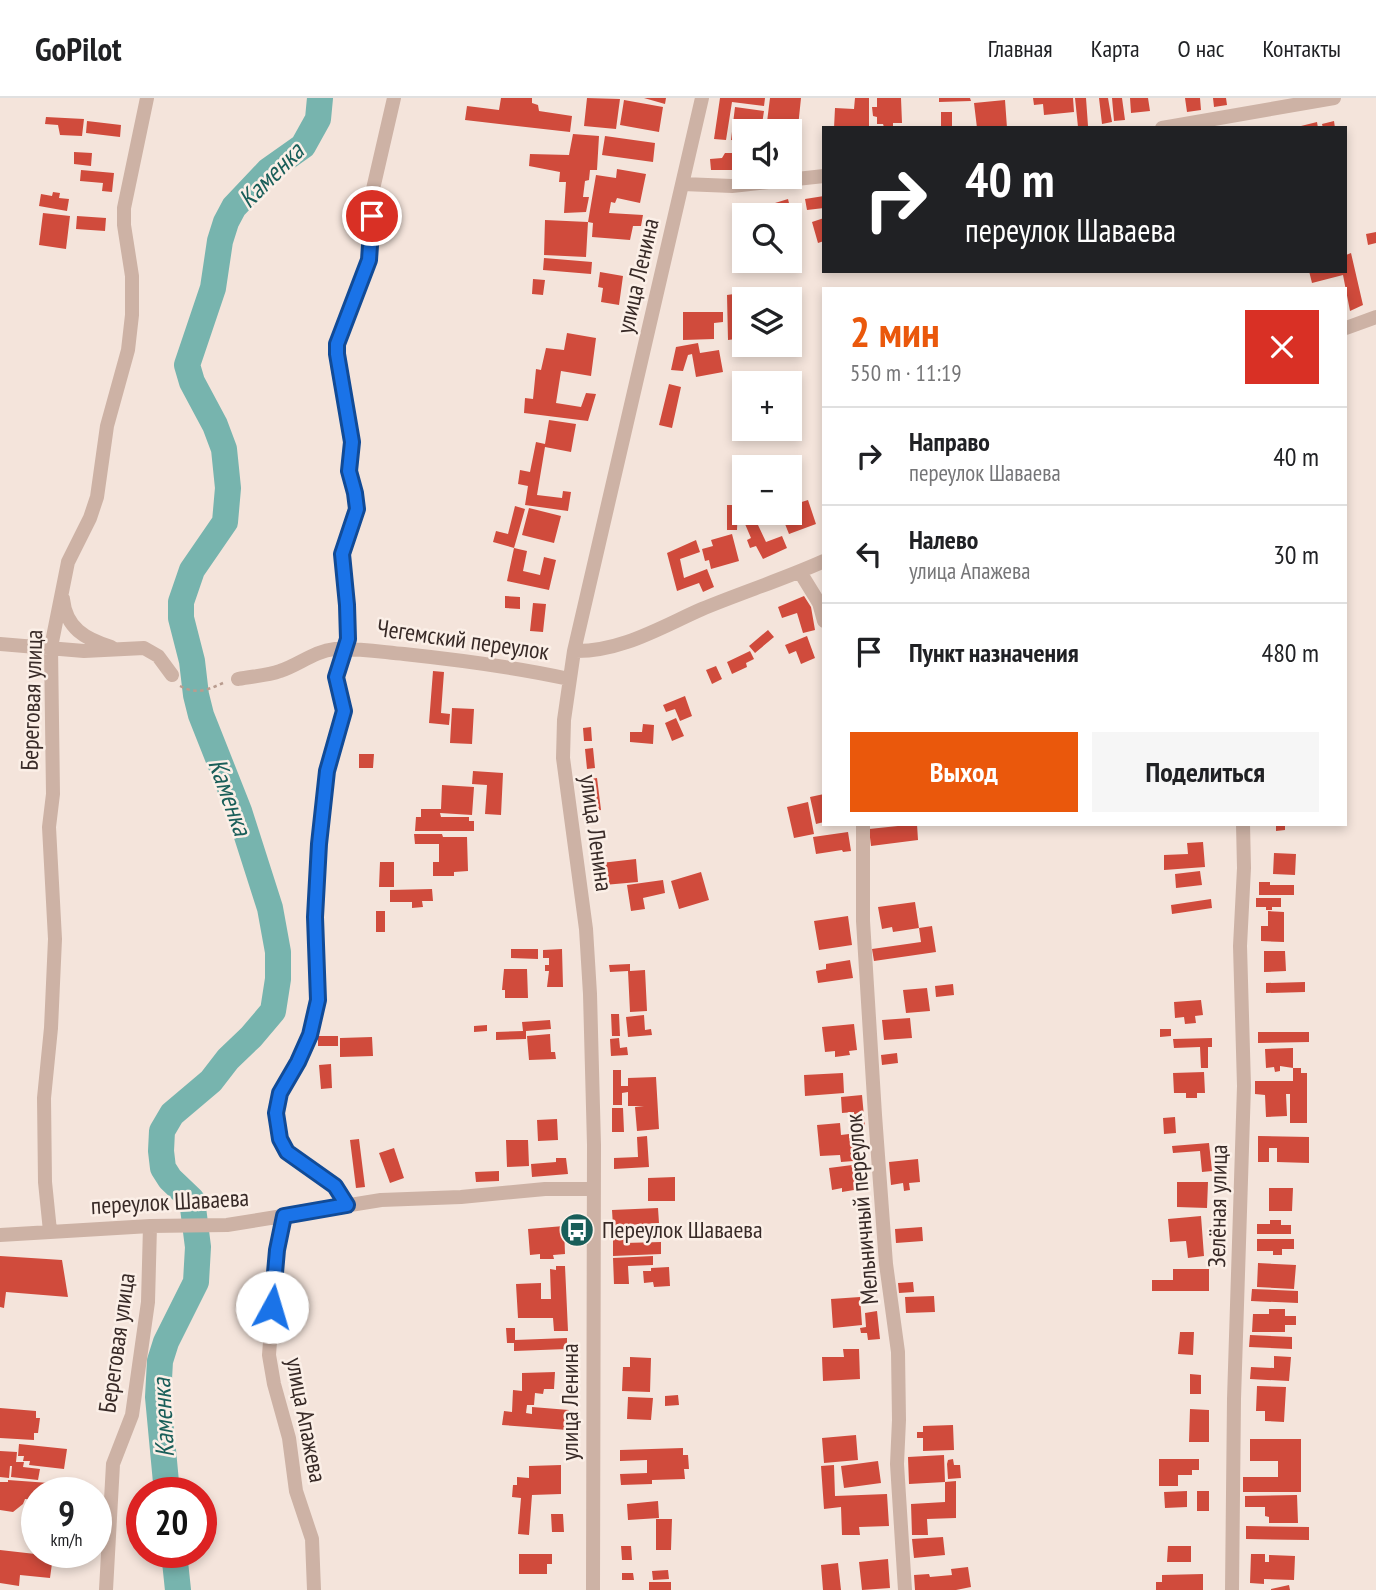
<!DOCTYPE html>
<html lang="ru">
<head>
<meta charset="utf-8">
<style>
	body { margin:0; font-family:"PT Sans Narrow",sans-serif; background:#f6f6f6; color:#202124; height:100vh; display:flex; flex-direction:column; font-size:26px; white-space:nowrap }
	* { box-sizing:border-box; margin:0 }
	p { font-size:23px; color:#757577 }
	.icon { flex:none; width:38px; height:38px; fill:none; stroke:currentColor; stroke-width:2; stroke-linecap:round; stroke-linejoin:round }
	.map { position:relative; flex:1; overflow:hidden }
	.side { position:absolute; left:822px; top:189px; width:525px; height:539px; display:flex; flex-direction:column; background:#fff; border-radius:0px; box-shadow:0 4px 10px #0003 }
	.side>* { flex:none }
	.guide { position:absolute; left:822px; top:28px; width:525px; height:147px; border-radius:0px; box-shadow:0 4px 10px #0003; background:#202124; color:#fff; overflow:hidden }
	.buttons { position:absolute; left:732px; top:21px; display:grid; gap:14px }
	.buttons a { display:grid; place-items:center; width:70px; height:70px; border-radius:0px; background:#fff; box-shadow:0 4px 10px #0003; font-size:35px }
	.speed { position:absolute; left:21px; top:1379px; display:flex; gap:14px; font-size:35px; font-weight:700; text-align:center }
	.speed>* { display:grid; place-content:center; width:91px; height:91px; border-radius:50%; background:#fff; box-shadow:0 4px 10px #0003; line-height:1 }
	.speed small { font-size:18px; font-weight:400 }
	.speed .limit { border:10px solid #d22; background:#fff; color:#111 }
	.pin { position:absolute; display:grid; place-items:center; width:60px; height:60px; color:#fff; margin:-30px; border:4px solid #fff; border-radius:50%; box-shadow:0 2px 7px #0007 }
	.me { position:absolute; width:77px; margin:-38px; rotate:6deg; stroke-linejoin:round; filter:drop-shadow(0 0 5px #0008) }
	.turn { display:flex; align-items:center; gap:24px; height:147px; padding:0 28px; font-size:32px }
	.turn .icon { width:91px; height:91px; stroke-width:2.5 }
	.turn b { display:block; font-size:49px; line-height:60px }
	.round { display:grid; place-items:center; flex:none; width:74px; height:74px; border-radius:0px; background:#f6f6f6 }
	.headline { display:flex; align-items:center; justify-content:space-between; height:119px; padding:0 28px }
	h1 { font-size:42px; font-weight:700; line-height:52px; color:#ea580c }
	.primary-button { display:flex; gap:14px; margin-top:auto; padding:14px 28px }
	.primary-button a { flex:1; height:80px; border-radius:0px; background:#ea580c; color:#fff; font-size:28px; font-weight:700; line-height:80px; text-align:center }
	.primary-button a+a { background:#f6f6f6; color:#202124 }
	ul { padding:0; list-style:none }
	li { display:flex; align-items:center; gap:21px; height:98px; padding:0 28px; border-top:2px solid #e0e0e0 }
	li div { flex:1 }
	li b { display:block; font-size:26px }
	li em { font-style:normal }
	header { display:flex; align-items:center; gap:42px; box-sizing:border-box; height:98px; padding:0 35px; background:#fff; border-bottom:2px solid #e0e0e0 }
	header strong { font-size:33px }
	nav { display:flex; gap:38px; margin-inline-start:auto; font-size:24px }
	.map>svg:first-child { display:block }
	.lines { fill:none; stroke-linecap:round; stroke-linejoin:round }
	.river { stroke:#77b4ae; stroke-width:26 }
	.building { fill:#d04b3c }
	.path { stroke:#b99c8f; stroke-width:2.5; stroke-dasharray:3.5 3.5; stroke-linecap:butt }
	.minor { stroke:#cdb2a5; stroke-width:14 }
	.route-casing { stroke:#114b97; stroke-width:18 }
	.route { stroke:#1a73e8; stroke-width:12 }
	.labels { text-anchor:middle; stroke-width:5; stroke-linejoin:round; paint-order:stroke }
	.street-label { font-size:24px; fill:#382a27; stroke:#fbefe7 }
	.poi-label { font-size:24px; fill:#382a27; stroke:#fbefe7; text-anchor:start }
	.water-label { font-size:26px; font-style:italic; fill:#195e59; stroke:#fbefe7 }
</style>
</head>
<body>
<header>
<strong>GoPilot</strong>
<nav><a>Главная</a><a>Карта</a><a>О нас</a><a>Контакты</a></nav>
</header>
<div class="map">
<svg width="1376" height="1492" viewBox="0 0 1376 1492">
	<rect width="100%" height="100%" fill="#f4e4db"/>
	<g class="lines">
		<!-- river -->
		<path class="river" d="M167,1395L158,1299L160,1263L166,1244L196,1184L198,1149L192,1102L170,1081L163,1070L161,1053L162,1033L172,1016L211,983L228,961L251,939L273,913L278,881V854L270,810L239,713L201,617L196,597L192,563L181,520V504L192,472L225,424L228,390L224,351L215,327L192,284L187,267L213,190L220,143L226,124L234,109L269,72L303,48L318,21L320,0
			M174,1454L178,1492"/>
	</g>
	<!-- building -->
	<path class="building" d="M501,0H532V5L538,7L539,13L572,18L570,34L465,22L467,8L499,12Z
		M587,0L620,1L616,31L584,28Z
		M644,0H666L665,6Z
		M720,0H765L764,8L732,4L726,42L714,41Z
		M770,0H801L794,68L789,67V33H778L779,25L767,24Z
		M855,0H869V30H834L835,10L854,11Z
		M877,0H901L902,25H893V29H884L883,26H877V19L873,18L872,9H877Z
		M939,0H970L971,3L939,4Z
		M1033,0H1073L1074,14L1044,17L1043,6L1034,7Z
		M1075,0H1086L1088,28L1078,29Z
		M1099,0H1108L1112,24L1102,26Z
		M1112,0H1122L1125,22L1114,23Z
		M1130,0H1148L1150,13L1131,15Z
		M1185,0H1200L1201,12L1187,14Z
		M1213,0H1226L1227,7L1214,9Z
		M624,2L663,9L659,34L620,27Z
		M1005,2L1007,30H977L974,5Z
		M735,9L764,13L761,33H744V43L731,42Z
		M941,14H952V30H941Z
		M46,19L84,21L82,38L60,37L58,27L45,26Z
		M87,23L121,27L120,39L86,35Z
		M1334,23L1335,30H1323L1322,26Z
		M1317,24L1318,30H1297V29Z
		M573,36L599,38L597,72H590L589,82L585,83L583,99H589L586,114L564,115L566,84H559L560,74L529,68L530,56L569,57Z
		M605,38L655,45L653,64L602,57Z
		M74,54L92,55L91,68L74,66Z
		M725,55H744V72H711L710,61L722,60Z
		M617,71L646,76L640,105L617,100L615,105L611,104L609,115L643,117L641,128H633L630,142L592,139L593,125L588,124L596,77L616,80Z
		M81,72L114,75L112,94L102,93L103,85L80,83Z
		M53,94L60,95L59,100L69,101L67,113L39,108L41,96L52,98Z
		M824,98V110L807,112L805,101Z
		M788,101L793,122L789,123V117H777L775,105Z
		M43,115L70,118L66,151L39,147Z
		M77,118L106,120L105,133L76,131Z
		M824,120V143L818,145L812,124Z
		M545,122L588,124L586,159L544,157Z
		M1376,134V145L1368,147L1366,136Z
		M1351,155L1363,207L1350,213L1343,177L1312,185L1309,173H1346V157Z
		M544,160L592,164L591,176L543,172Z
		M746,163H768V164L747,168Z
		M600,174L623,178L619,207L601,204L603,190L598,189Z
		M533,181L545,182L543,197L532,196Z
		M741,195V225H744V240L728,242L727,197Z
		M683,214H723V224L714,225V241L683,242Z
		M567,235L596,240L591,278L561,273L556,305L581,309L586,295L596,296L588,323L524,315L525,300L533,301L536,271L541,272L546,250L564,252Z
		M698,245L700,255L719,252L723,274L696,279L692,256L688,257L683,273L671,272L676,249Z
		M669,286L681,289L672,330L659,327Z
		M549,322L576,326L571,354L545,349L537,397L562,400L563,393L571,394L568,413L525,407L528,388L518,386L520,372L530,374L536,344L545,346Z
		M808,402L816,426L789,436L781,416L758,427L766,444L782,438L787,450L763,461L756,448L750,450L747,442L751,440L742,419L752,415H789V408Z
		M727,407H738L737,432H727Z
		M515,408L525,411L514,450L527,453L523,473L540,477L544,459L556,462L549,492L507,483L514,450L493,444L496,433L508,436Z
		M529,410L561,418L554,445L522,437Z
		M732,436L739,463L711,471L709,462L705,463L702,451L713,448L711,442Z
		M696,442L700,454L680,461L684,480L707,471L714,489L703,494L699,485L677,493L667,455Z
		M505,498L520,499V511L505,510Z
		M804,498L811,509L815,532L803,535L797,515L782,520L778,509Z
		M533,505L546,506L543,534L530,533Z
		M768,532L774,539L755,555L749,548Z
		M807,538L815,560L801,566L796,553L789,556L785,547Z
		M750,553L754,561L746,565L747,569L732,576L727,564Z
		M716,568L722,581L712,586L706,572Z
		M433,573L444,574L441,615L450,616L449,627L429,625Z
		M685,598L692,618L680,623L675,611L666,614L663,607Z
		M452,610L474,611L472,646L450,645Z
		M676,620L684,638L672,643L665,625Z
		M643,626L654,627L653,646L630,644V634H642Z
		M591,629L592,643H584L583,630Z
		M593,650L595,670L587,671L585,651Z
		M359,656H374L373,670H359Z
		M473,673L503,675L501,717L485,716L487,687L472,686Z
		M597,680L601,712L587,714L583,682Z
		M442,687L474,689L472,717L440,715L441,719H469V723H474V733H415L416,719H421V711H441Z
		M824,696V724L816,726L810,699Z
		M808,704L814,736L794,740L787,709Z
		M917,726L918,742L871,748L869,731Z
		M1276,726H1285V732L1276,733Z
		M848,734L851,753L843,754L842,752L816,756L813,739Z
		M414,736H442L443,739H467L468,773L454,774V778H433V764H439V746H415Z
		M1203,744L1205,769L1164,772V757L1188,756L1187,745Z
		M1274,755L1296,756L1295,777L1273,776Z
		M636,761L638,784L604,787L601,765Z
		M380,764H394V789H379Z
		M1200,773L1202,787L1176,790L1175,776Z
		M701,774L709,802L679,811L671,783Z
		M663,782L665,795L643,800L645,811L631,813L627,787Z
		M1259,784H1270V787H1294V797H1259Z
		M432,791L433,803H422L423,809L412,810V804H390V792Z
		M1256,800H1281V809H1272V812H1266V809H1256Z
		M1211,801L1212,810L1172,816L1171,807Z
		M915,804L919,830L893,834L892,829L882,831L878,809Z
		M376,813H385V834H376Z
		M1268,813L1284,814V844L1261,843V828H1268Z
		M848,818L852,847L819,852L814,823Z
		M932,828L936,854L874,863L872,851L921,844L919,830Z
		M511,851H538V861L511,860Z
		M562,851L563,889H547L549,873H545V867H549V860H543V852Z
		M1264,853H1285L1286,873L1264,874Z
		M850,862L853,880L818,885L816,873L826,871V866Z
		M630,866V873L645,872L647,913L630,914L628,873L610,874L609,867Z
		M504,871H527L528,900H505V892H502Z
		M1305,884V894L1266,895V885Z
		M953,886L954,897L936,899L935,888Z
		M927,890L930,913L906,915L903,892Z
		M1201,902L1203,917L1195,918L1196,925L1185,926L1184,919L1175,920L1174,904Z
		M611,916H619L620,938H612Z
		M644,917L645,932L651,931L652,937L628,939L626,919Z
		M910,920L912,940L884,942L882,922Z
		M550,922L551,931L526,933V941L496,942V934L523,933L522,924Z
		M854,926L857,952L849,953L850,957L835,959V953L825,954L822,929Z
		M487,927V933L474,934V928Z
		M1160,931H1171V938L1160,939Z
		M1258,934H1309V944L1258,945Z
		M550,936L551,954H555L556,961L529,962L527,938Z
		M318,938H338V948H318Z
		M372,939L373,958L340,959V940Z
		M619,940L620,950L627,949L628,957L611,958L610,941Z
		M1212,940V949H1208V970H1201L1200,949L1174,950L1173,941Z
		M1293,950V970H1301V975H1307V1025H1290V996H1286L1287,1018L1266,1019L1265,997L1255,996V983H1293V970L1280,968V973L1275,974L1274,969L1266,970L1265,951Z
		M897,955L898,965L882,967L881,957Z
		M331,966L332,990L321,991L319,967Z
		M613,972H621V988H628V980L656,979L659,1031L637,1033L635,1009L644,1008H628V994L622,995V1007H613Z
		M1204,974L1205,995H1197V1000H1186V995H1174L1173,975Z
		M843,975L844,995L805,998L804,977Z
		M862,997L865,1029L855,1030L854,1014L842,1015L841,999Z
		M612,1010H623L624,1034H612Z
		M1175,1019L1176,1035L1164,1036L1163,1020Z
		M557,1021L558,1042L538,1043L537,1022Z
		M840,1025L841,1037L849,1036V1040L864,1039L866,1062L841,1064L840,1057L820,1058L817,1027Z
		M647,1038L649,1069L614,1071V1060L638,1059L637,1039Z
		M1258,1038L1309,1039V1065L1277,1064V1050H1269V1064H1258Z
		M359,1041L365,1089L356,1090L350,1042Z
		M506,1042H528L529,1068L507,1069Z
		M1209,1045L1212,1073L1202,1074L1200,1053L1173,1055L1172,1048Z
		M394,1050L404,1080L390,1085L379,1055Z
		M556,1060H566L568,1076L532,1079L531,1066L556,1064Z
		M918,1061L920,1084L909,1085L910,1092L904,1093L903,1085L891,1087L889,1064Z
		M860,1066L863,1088L854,1089V1092L842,1094V1090L832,1092L829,1070Z
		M499,1073V1083L476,1084L475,1074Z
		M675,1079V1103H648V1080Z
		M1177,1084H1208L1207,1110L1177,1109Z
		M1269,1090H1293L1292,1113H1269Z
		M658,1110L659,1125L613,1128L612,1112Z
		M1201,1118L1204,1158L1188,1160L1186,1143L1170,1144L1168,1121Z
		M1270,1122H1281V1127H1291V1136H1257V1126H1270Z
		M564,1128L565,1156L553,1157L554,1161H540V1156L530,1157L528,1131Z
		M922,1129L923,1143L896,1145L895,1131Z
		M613,1138H624V1145L661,1144V1156L613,1158Z
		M1257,1141H1294V1151H1282V1157H1273V1153H1257Z
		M0,1158L62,1162L68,1199L6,1194L4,1210L0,1209Z
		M653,1158V1167L628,1168L629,1186H614L613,1160Z
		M1258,1165L1296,1167L1294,1191L1257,1189Z
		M556,1168H565L568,1233H554L553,1220H518L516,1186L541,1185V1201H551L550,1171L556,1172Z
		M669,1169L670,1188L654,1189L653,1184L644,1185L643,1173H651V1170Z
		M1173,1171H1209V1193H1152V1182H1173Z
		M913,1184L914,1194L899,1195L898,1185Z
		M1252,1191L1298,1193V1205L1251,1203Z
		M934,1198L935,1214L906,1215L905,1199Z
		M860,1199L862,1227L833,1230L831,1201Z
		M1269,1211H1285V1218H1296V1227H1285V1234H1252L1253,1216H1269Z
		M877,1213L880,1241L868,1242L867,1235H861L860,1230L866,1229L865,1215Z
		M506,1230H515V1242L567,1240V1251L514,1253V1245H507Z
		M1180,1234H1194L1193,1257L1178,1256Z
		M1250,1237L1292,1239V1251L1249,1249Z
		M843,1251H859L860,1281L823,1283L822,1259H844Z
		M1274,1258L1291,1259L1289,1283L1250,1281L1251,1269L1274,1270Z
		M630,1259L651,1260L650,1294L622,1293L623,1269H630Z
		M555,1274L554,1291H544L543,1296L535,1295L534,1307H527L526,1315L532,1316V1309L569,1312L567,1332L502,1327L504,1313L512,1314L513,1292L522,1293V1275Z
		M1190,1276L1201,1277V1296H1190Z
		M1257,1288L1286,1289L1284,1324L1265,1323V1313H1256Z
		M678,1297L679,1307L665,1308V1298Z
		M628,1299L653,1300L651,1322L627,1321Z
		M0,1310L36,1313V1320H40L38,1335H34V1342L0,1340Z
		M1190,1311L1209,1312V1344H1189Z
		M953,1327L954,1352L923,1353V1340H917V1334H923V1328Z
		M856,1337L858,1362L824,1365L822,1340Z
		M1250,1341H1301V1394H1243V1379H1278V1363H1250Z
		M19,1346L67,1351L64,1371L29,1367L30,1363H23L24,1358H18Z
		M683,1350V1357H688L689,1371H684L685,1381L652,1382V1386L621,1387L620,1376L647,1375V1362L620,1363V1352Z
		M0,1353L17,1354L16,1364H24L23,1369L40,1371L38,1382L11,1379L12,1368H10L9,1380L0,1379Z
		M944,1357L945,1384L909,1386L908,1359Z
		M953,1361L954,1367H960L961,1380L948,1381L947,1366L948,1362Z
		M1159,1361H1199V1372H1192V1377H1178V1388H1159Z
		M878,1363L881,1385L844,1390L841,1368Z
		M561,1367V1396L532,1397L529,1437L518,1436L521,1400L512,1399L513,1387H517V1379L529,1380V1368Z
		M834,1367L835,1398L887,1396L889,1428L859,1429L860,1437H842L841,1409L824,1411L821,1368Z
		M8,1382L49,1385L48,1395H37V1402L25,1401L23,1406L13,1414L0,1412V1384H8Z
		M956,1383V1420L927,1421L928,1437H912L911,1406L945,1404V1384Z
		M51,1384L64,1386L63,1395H49Z
		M1187,1393V1409L1165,1410L1164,1394Z
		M1197,1393H1209V1413H1197Z
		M1297,1397L1298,1425H1269V1419L1265,1418V1409H1245V1398Z
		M658,1403L659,1420L628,1422L627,1406Z
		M551,1416H563L564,1434H552Z
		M656,1421H672L671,1452H656Z
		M1246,1428L1309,1429V1442L1246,1441Z
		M943,1439L945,1457L914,1460L912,1441Z
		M621,1448H631L632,1462H622Z
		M1168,1448H1191V1464H1167Z
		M0,1452L53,1458L50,1480L20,1477L19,1488L0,1485Z
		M519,1456H552V1466H547V1476H519Z
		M1251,1456H1265V1464H1269V1457L1295,1458L1294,1482L1264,1481V1486L1250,1485Z
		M888,1461L890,1490L862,1492L859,1464Z
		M838,1465L841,1492H823L821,1467Z
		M968,1469L971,1489L956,1492H915L914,1477L929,1476L930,1479L952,1477L951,1471Z
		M668,1472L669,1481L653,1482L652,1473Z
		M622,1475H633L634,1482H622Z
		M1203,1476V1492H1156V1484H1162V1477Z
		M649,1484H671V1492H649Z
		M1289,1487L1290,1492H1271V1491Z"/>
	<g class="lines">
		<!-- path -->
		<path class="path" d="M180,588C197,597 207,592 223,585"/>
		<!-- minor -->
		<path class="minor" d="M1162,30L1334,0
			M683,86L732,88L824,78
			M1346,230L1376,219
			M800,474L819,505L824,523
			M63,501C66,530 85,541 111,549
			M0,546L84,553L144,550L158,558L172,577
			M574,553C621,554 661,529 702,511C743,494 784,481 824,463
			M238,581C252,578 267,578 280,573C299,567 314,553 335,551C358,550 382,554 404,556C460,562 515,569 569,581
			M863,726V823L875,1017L886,1166L898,1254L899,1322L897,1366L905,1492
			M347,1107L335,1088L287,1054L280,1041L276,1015L280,995L298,964L310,937L318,902L315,819L319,746L327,673L344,613L336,579L348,541L347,507L342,456L357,411L349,373L352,344L337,267V246L369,162L373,91L394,0
			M284,1118L277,1152L269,1257L274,1286L289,1340L296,1393L312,1441L314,1492
			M50,1133L45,1084L44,1000L51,930L55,841L49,729L53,696L51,549L68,464L90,420L97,399L107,328L128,252L132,217V178L124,127V110L147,0
			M0,1137L150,1128L227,1127L381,1102L461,1099L545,1091H593
			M106,1492L113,1366L132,1317L148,1204L150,1128
			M593,1492L594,1047L590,896L586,831L563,660L564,622L574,553L702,0
			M1232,1492L1234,1301L1244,988L1240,848L1244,770L1243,726"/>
	</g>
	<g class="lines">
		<!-- route casing -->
		<g class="route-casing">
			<path id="route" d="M272,1209L277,1152L284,1118L347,1107L335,1088L287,1054L280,1041L276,1015L280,995L298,964L310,937L318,902L315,819L319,746L327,673L344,613L336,579L348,541L347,507L342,456L357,411L355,395L349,373L352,344L337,256V246L369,162L372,118"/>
		</g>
		<!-- route -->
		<use href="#route" class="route"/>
	</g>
	<!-- icons -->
	<defs>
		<g id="bus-disc" transform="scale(1.75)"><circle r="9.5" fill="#195e59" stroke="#fbefe7"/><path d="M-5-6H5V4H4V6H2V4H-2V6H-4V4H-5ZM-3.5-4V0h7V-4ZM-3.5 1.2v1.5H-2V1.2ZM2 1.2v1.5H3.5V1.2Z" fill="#fff"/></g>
	</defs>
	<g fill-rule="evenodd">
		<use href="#bus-disc" x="577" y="1132"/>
	</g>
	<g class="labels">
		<!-- street labels -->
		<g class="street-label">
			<text transform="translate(638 178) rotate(-77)" y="8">улица Ленина</text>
			<text transform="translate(463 542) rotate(8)" y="8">Чегемский переулок</text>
			<text transform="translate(32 602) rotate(-88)" y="8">Береговая улица</text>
			<text transform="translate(596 735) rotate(82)" y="8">улица Ленина</text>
			<text transform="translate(170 1104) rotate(-3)" y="8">переулок Шаваева</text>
			<text transform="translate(1218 1108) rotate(-89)" y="8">Зелёная улица</text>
			<text transform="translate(862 1111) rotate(-95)" y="8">Мельничный переулок</text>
			<text transform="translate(117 1245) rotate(-82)" y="8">Береговая улица</text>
			<text transform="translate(570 1304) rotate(-90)" y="8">улица Ленина</text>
			<text transform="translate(306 1322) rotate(79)" y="8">улица Апажева</text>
		</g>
		<!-- poi labels -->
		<g class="poi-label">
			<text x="602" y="1140">Переулок Шаваева</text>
		</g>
		<!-- water labels -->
		<g class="water-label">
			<text transform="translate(271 77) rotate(-45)" y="9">Каменка</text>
			<text transform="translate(230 699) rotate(70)" y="9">Каменка</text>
			<text transform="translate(163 1320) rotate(-93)" y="9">Каменка</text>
		</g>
	</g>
</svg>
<div class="buttons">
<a><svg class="icon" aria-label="sound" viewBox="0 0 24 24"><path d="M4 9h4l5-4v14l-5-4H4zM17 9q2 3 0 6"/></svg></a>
<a><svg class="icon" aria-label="search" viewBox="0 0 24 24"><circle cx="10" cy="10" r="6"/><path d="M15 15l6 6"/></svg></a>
<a><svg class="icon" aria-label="layers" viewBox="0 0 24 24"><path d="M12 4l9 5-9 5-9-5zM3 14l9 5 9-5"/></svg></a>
<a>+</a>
<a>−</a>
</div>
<div class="speed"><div>9<small>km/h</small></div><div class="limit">20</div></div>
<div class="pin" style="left:372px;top:118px;background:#d93025"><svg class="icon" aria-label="arrive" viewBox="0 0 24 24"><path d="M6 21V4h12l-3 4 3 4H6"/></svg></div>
<svg class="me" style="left:272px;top:1209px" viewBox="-20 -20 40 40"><circle r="19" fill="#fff"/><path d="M0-13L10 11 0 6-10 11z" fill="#1a73e8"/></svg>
<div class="guide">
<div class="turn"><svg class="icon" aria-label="right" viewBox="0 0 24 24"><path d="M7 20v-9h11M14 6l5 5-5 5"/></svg><div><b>40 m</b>переулок Шаваева</div></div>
</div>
<section class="side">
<div class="headline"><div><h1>2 мин</h1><p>550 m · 11:19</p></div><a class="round" style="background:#d93025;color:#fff"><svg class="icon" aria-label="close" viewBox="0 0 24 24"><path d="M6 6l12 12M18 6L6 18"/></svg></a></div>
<ul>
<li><svg class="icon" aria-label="right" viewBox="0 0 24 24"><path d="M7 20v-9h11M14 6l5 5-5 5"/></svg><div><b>Направо</b><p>переулок Шаваева</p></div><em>40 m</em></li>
<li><svg class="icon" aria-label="left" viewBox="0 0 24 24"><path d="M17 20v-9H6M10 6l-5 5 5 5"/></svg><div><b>Налево</b><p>улица Апажева</p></div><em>30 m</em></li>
<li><svg class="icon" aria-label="arrive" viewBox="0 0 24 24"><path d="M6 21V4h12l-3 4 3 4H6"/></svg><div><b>Пункт назначения</b></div><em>480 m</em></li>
</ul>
<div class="primary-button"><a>Выход</a><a>Поделиться</a></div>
</section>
</div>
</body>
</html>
